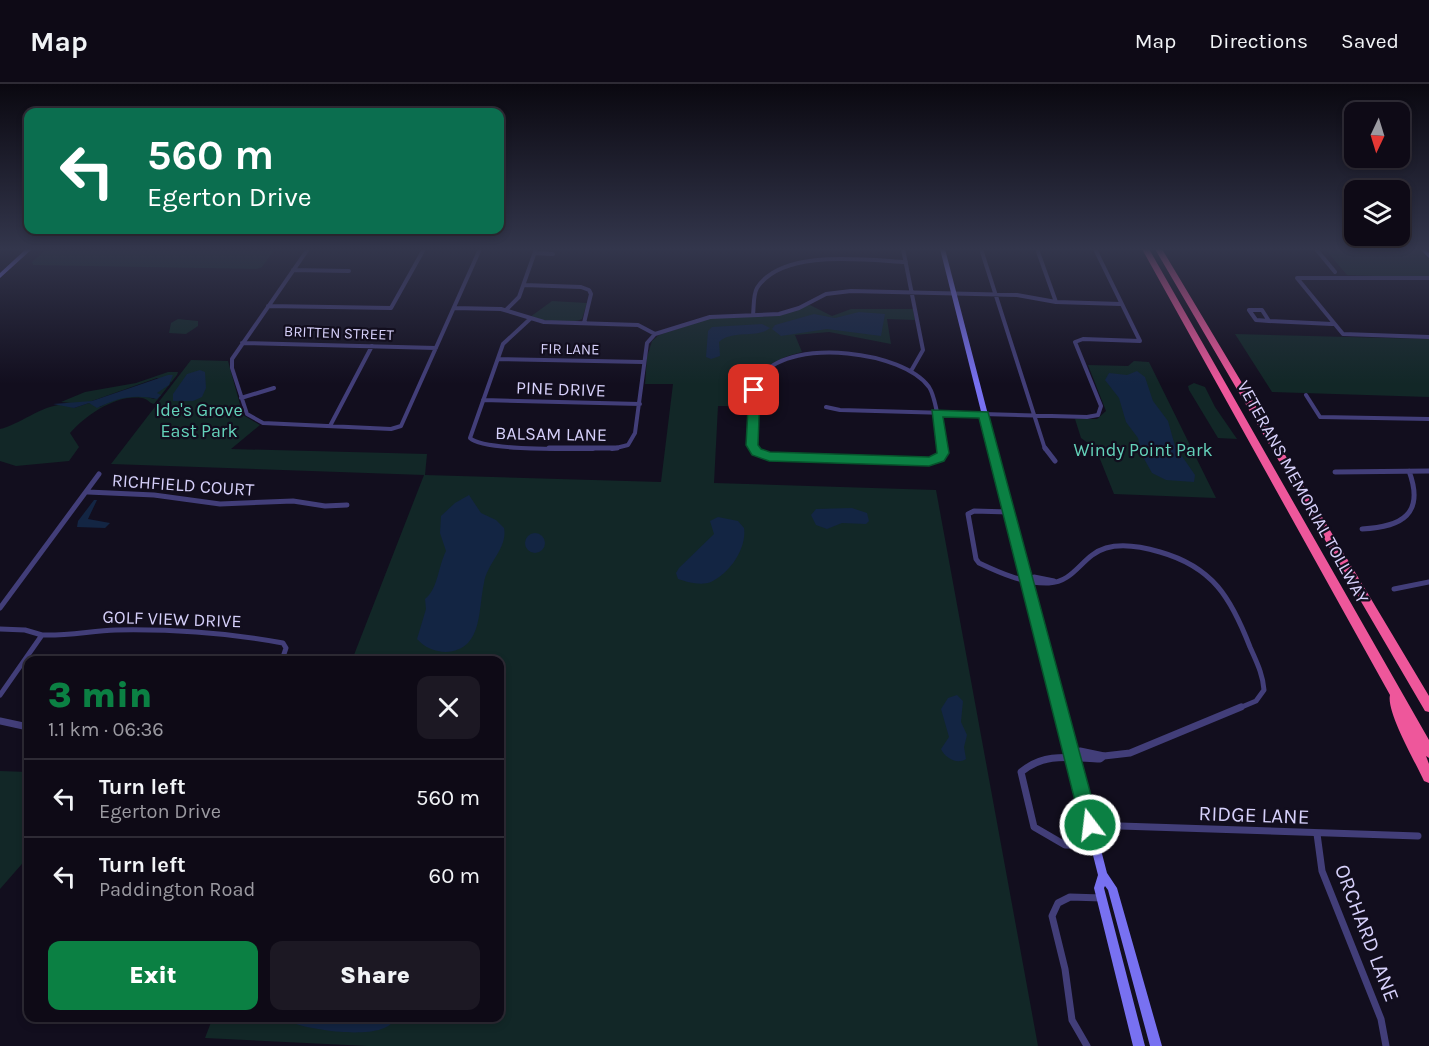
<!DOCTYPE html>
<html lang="en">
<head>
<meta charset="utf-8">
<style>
	body { margin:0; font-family:Karla,sans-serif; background:#1c1823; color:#f1f3f6; height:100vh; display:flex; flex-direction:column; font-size:22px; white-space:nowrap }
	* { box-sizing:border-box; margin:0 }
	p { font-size:20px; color:#9b9aa1 }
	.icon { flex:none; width:33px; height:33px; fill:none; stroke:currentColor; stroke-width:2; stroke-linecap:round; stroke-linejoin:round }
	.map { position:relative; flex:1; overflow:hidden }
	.panel { position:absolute; left:24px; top:572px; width:480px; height:366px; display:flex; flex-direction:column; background:#0e0a16; border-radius:12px; box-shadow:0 3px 9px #0003,0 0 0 2px #2e2b35 }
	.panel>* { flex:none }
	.guide { position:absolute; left:24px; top:24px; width:480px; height:126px; border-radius:12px; box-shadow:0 3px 9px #0003,0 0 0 2px #2e2b35; background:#0b6e4f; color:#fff; overflow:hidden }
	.needle { width:39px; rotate:184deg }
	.tools { position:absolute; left:1344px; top:18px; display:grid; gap:12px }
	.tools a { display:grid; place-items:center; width:66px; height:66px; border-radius:12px; background:#0e0a16; box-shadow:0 3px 9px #0003,0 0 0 2px #2e2b35; font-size:30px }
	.pin { position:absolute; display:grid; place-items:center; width:51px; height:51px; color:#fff; margin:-26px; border-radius:12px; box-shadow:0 3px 9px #0006 }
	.me { position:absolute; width:66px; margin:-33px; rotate:345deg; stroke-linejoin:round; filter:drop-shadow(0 0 4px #0008) }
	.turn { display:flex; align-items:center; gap:21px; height:126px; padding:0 24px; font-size:27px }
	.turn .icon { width:78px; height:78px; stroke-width:2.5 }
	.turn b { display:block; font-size:42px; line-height:51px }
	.round { display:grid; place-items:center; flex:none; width:63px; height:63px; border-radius:12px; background:#1c1823 }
	.head { display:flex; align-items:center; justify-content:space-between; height:102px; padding:0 24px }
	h1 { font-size:36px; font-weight:800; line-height:45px; color:#0b8043 }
	.button { display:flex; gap:12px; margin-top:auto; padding:12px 24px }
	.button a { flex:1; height:69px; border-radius:12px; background:#0b8043; color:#fff; font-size:24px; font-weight:800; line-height:69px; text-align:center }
	.button a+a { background:#1c1823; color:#f1f3f6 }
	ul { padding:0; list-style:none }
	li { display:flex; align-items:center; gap:18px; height:78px; padding:0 24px; border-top:2px solid #2e2b35 }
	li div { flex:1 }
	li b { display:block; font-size:22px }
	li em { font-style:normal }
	header { display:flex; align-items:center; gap:36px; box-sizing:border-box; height:84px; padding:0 30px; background:#0e0a16; border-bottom:2px solid #2e2b35 }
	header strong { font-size:28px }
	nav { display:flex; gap:33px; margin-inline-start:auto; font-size:21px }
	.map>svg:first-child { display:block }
	.green { fill:#122727 }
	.water { fill:#132543 }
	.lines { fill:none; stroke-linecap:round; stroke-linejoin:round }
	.street-far2 { stroke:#423e79; stroke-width:4 }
	.street-far1 { stroke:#423e79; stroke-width:5 }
	.street { stroke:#423e79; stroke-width:7 }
	.secondary { fill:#7871f1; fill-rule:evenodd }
	.highway { fill:#ee579b; fill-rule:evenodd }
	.route { fill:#0b8043; stroke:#07532c; stroke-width:1.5 }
	.labels { text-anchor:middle; stroke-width:4.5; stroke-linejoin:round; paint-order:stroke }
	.far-street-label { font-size:15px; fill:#d6d0fa; stroke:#120e1e }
	.street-label { font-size:18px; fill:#d6d0fa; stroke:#120e1e }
	.park-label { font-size:18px; fill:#64d2ba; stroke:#120e1e }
	.near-street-label { font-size:21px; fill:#d6d0fa; stroke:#120e1e }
</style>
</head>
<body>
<header>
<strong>Map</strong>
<nav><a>Map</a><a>Directions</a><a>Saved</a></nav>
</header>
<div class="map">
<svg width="1429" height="962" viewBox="0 0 1429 962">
	<rect width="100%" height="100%" fill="#120e1e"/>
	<!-- green -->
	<path class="green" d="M47,165H275L262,183L257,185L33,181L32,178Z
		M1325,165H1420L1429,175V194L1347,191Z
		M552,217L587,219L582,235C569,241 545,237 530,233Z
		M810,221L832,232L851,225H913L915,236L887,235L891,260L829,248L795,251L802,268C770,276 752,288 750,322H718L714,399L936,406L1038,962H368L205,954L213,933H500V576H352L424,391L111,380L191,276L228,277L243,331L260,341L231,365L427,370L425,391L661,398L673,300H645L647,273L652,257L659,251L711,234L777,232Z
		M178,235L198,237V242L186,250L169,249L171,239Z
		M1235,250L1429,255V313L1272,308Z
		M1134,277L1149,278L1216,414L1114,410L1096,365L1081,354L1075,335H1097L1106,327L1088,281L1128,282Z
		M168,288H178L177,291L154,320C149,319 148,315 142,314C116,310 86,331 70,349L79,363L69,377L16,382L0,377V345C21,341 54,311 74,324L89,319L100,323C117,313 135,308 154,315L160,311L156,309L171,298L157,294L92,317L80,320L61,318L85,308L136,299Z
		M1194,299L1205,303L1215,323L1237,355L1218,354L1189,306L1188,302Z
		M0,687L28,688V773L0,805Z"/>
	<!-- water -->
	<path class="water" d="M859,228L885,230L881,252L827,245L781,252L772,245L775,241L814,230L835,234Z
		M762,240L770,244C757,255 733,245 719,258L720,272L711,275L706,273L708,247L712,243Z
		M200,286L205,288L206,304L202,313L193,317H173V310L187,290Z
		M1137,287L1145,293L1153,317L1168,337L1175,362L1195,391L1194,398L1166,396L1152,389L1142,371L1138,354L1126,338L1119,314L1105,296L1109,289L1127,291Z
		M168,291H173L169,301L157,309L161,311L157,315C134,310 119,313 97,324L89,319L74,324L53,320L92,317Z
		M469,411L481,429L496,436L504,444C508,464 487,479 484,499C478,526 483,566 446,568C435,568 424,563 417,555L426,525L425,515C438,505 438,483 446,467L440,449L441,432L455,419Z
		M94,416H97L88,435L110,439L105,444L77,443L78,437Z
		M852,424L867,429L869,437L866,440L842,439L827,445L816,441L811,431L816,425Z
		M718,433L738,437L744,444C747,464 730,489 711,498C701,502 687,498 678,495L676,489L679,484L714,450L710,437Z
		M525 459a10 10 0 1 1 20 0a10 10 0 1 1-20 0Z
		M957,611L963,617L961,638L967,651L964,663L966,675C957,681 945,674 941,665L949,653L941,625L948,614Z
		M291,933H395C389,959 309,946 290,938Z"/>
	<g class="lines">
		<!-- street-far2 -->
		<path class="street-far2" d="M308,165L232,275V284L247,330L263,339L391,345L401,342L480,165
			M903,165L923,266L911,287
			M981,165L1045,365
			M1037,165L1056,218
			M1316,165L1335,188
			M535,169L553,170
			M293,186L349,187
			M1429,194H1297L1343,250L1429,253
			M524,201L581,203L589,206L591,210L584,239
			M268,222L391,224L424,165
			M454,224L501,225L544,238L638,241L655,250
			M506,226L519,213L536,165
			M1249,226H1262L1269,237L1256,236Z
			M753,231C754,223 753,211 757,204C782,164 866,176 906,178
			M530,235L503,260L470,354C483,367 571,365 593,365
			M1269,237L1332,240
			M242,259L436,264
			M498,275L643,278
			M1306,311L1320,333L1429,335
			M241,314L274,304
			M483,316L640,320
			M826,323L840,326L1087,333L1098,331L1101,322L1075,258L1083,255L1140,257L1095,165
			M330,342L372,262
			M612,365L628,361L635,349L647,259L655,250L710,233L779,230L799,224L826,210L851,207L1017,211L1056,218L1121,220
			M756,365C751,354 753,341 753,329C753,315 753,301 763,290C793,254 903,267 929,303C937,315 940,350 943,365"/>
		<!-- street-far1 -->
		<path class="street-far1" d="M549,364H617
			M755,364L757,368L769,373L929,378L940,374L943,364
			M1045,364L1055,377
			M1335,388L1429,387
			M88,408L154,411L220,420L293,417L325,422L347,421
			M1009,428L974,427L968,430L976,475L979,479C1000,489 1025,500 1049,499C1075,498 1082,471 1106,464C1123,459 1143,463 1160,468C1213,483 1231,514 1250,563C1256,577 1263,590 1264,606L1256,617L1237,625
			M1362,445C1402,443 1425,430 1409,387
			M1027,496L1034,493L1054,497
			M1394,505L1429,498
			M0,524L99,390
			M0,545L25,546L42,551
			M0,611L42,551C67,552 91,547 116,546C171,545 229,549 283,559L286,564L282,576"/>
		<!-- street -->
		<path class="street" d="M0,637L28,643
			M1072,673L1080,667L1104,672L1130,669L1241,623
			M1090,741L1418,752
			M1317,750L1322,787L1381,935L1386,962
			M1095,762L1065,761L1034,743L1021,688C1045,668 1071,674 1100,675L1104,672
			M1087,962L1072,936L1065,885L1052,832L1058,819L1070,813L1102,814"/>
		<!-- secondary -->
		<path class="secondary" d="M26,165H32L0,194V189Z
			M940,165H945L1107,789L1117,804L1162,962H1150L1108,806L1105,802L1104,804L1145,962H1133L1094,804L1098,791Z
			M1420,165H1425L1429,169V174Z"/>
		<!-- highway -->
		<path class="highway" d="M1142,165H1149L1429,656V674L1426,672L1429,680V699L1424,697C1416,679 1386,628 1390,611Z
			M1155,165H1162L1429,612V628L1425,627Z"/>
	</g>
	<!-- sky -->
	<linearGradient id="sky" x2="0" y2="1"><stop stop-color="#0a0810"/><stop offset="0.55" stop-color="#33364c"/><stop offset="1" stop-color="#33364c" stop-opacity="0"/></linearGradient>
	<rect width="1429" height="300" fill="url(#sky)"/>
	<!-- route -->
	<path class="route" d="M754,302L760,306L758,361L761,365L770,368L929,373L937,369L932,326L988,328L1099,741L1096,747L1090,750L1084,747L1081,741L979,334L943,333L949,369L944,377L929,382L769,377L752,371L746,361L749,306Z"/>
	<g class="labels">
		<!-- far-street labels -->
		<g class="far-street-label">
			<text transform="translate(339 249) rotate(2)" y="5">BRITTEN STREET</text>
			<text transform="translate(570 265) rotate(1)" y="5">FIR LANE</text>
		</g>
		<!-- street labels -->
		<g class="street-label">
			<text transform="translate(561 305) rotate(2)" y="6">PINE DRIVE</text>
			<text transform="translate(551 350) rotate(1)" y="6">BALSAM LANE</text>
			<text transform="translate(183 401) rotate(4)" y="6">RICHFIELD COURT</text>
			<text transform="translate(1303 408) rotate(61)" y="6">VETERANS MEMORIAL TOLLWAY</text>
			<text transform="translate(172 535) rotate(2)" y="6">GOLF VIEW DRIVE</text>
		</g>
		<!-- park labels -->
		<g class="park-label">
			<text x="199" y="332">Ide's Grove<tspan x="199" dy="21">East Park</tspan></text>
			<text x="1143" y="372">Windy Point Park</text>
		</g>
		<!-- near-street labels -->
		<g class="near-street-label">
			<text transform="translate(1254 731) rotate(2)" y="7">RIDGE LANE</text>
			<text transform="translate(1367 849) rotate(69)" y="7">ORCHARD LANE</text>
		</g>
	</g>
</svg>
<div class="tools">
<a><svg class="needle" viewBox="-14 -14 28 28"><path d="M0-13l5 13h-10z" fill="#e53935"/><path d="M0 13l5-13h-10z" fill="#9b9aa1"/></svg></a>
<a><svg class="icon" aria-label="layers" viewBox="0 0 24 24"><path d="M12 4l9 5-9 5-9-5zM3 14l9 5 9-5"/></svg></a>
</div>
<div class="pin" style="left:754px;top:306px;background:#d93025"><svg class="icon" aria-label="arrive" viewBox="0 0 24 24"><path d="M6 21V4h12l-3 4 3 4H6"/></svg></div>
<svg class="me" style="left:1090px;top:741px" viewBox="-20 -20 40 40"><circle r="17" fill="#0b8043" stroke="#fff" stroke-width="3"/><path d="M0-11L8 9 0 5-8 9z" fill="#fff"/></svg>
<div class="guide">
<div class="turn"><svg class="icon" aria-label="left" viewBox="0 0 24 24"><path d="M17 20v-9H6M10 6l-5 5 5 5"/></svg><div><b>560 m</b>Egerton Drive</div></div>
</div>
<section class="panel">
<div class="head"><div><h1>3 min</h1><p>1.1 km · 06:36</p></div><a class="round"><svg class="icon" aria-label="close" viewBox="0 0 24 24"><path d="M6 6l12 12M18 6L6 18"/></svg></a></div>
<ul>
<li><svg class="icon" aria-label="left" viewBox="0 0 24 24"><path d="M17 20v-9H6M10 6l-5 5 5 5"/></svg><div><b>Turn left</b><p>Egerton Drive</p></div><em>560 m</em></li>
<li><svg class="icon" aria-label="left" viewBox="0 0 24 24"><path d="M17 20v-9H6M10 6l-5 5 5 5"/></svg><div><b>Turn left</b><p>Paddington Road</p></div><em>60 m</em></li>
</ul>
<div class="button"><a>Exit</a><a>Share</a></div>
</section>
</div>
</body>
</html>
